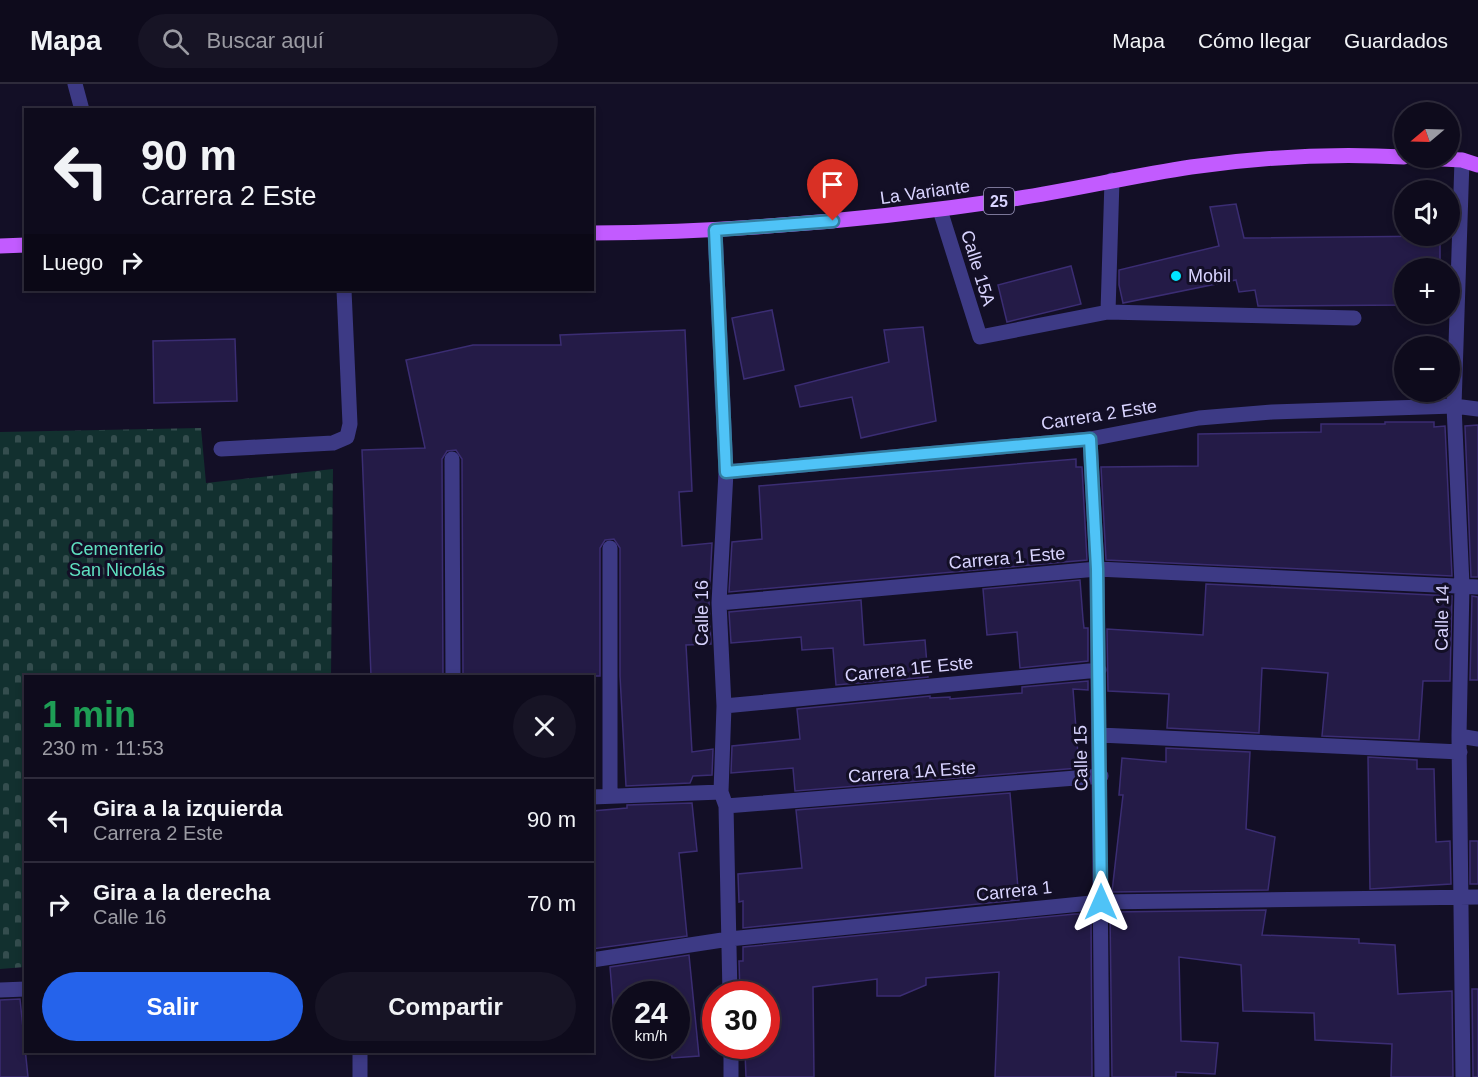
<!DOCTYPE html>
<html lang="es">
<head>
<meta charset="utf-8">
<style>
	body { margin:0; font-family:Helvetica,sans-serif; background:#171425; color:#f1f3f6; height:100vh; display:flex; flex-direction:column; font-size:22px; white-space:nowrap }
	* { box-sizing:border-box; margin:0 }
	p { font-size:20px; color:#9b9ba3 }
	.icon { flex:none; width:33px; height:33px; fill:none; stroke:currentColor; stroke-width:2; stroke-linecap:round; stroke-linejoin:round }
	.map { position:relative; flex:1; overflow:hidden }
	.drawer { position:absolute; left:24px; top:591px; width:570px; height:378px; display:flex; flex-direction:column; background:#0e0b1c; border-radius:0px; box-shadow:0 3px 9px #0003,0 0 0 2px #2e2b3b }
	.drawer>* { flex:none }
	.banner { position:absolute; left:24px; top:24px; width:570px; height:183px; border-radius:0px; box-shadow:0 3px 9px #0003,0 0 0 2px #2e2b3b; background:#0e0b1c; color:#f1f3f6; overflow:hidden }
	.needle { width:39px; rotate:251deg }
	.controls { position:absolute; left:1394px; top:18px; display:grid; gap:12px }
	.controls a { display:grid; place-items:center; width:66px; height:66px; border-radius:50%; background:#0e0b1c; box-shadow:0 3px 9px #0003,0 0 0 2px #2e2b3b; font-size:30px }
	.speed { position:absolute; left:612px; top:897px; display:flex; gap:12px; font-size:30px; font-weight:700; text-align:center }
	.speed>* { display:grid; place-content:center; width:78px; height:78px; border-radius:50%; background:#0e0b1c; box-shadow:0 3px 9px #0003,0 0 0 2px #2e2b3b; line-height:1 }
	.speed small { font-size:15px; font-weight:400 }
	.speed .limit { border:9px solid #d22; background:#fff; color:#111 }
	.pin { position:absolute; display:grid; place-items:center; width:51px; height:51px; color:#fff; margin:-62px -26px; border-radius:50% 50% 50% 0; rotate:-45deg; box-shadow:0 0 6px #0007 }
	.pin .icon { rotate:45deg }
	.me { position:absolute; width:66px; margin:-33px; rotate:0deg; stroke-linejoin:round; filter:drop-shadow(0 0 4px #0008) }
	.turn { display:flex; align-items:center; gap:21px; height:126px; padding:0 18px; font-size:27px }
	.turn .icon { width:78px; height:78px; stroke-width:2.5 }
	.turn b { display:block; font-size:42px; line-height:51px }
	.then { display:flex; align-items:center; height:57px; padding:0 18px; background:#0003; gap:12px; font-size:22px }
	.round { display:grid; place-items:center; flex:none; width:63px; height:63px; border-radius:32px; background:#171425 }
	.head { display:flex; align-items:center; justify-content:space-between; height:102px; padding:0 18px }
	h1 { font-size:36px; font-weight:800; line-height:45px; color:#1e9e55 }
	.cta { display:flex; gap:12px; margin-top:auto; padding:12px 18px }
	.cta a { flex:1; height:69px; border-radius:36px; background:#2563eb; color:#fff; font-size:24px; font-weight:800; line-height:69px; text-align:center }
	.cta a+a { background:#171425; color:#f1f3f6 }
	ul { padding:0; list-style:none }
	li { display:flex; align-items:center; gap:18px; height:84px; padding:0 18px; border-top:2px solid #2e2b3b }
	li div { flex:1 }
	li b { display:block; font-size:22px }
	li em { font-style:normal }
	header { display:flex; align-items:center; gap:36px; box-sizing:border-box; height:84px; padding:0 30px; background:#0e0b1c; border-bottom:2px solid #2e2b3b }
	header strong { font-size:28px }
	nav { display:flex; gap:33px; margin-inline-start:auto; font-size:21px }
	.search { width:420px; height:54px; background:#171425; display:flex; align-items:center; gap:15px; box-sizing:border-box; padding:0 21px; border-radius:33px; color:#9b9ba3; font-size:22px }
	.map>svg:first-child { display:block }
	.cemetery { fill:url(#cemetery-stones) }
	.building { fill:#241b47; stroke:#3b2d73; stroke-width:1.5 }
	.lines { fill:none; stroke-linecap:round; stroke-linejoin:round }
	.minor { stroke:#3d3a85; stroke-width:15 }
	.major { stroke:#c25bff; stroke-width:15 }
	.route-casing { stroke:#337fa1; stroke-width:15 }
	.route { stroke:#4fc3f7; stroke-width:10 }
	.poi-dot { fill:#00e5ff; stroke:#130f26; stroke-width:2 }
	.labels { text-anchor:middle; stroke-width:6; stroke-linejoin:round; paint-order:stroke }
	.shield { fill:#130f26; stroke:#9e99be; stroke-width:1.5 }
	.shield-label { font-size:16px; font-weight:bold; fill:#d9d4ff }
	.street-label { font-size:18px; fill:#d9d4ff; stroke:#130f26 }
	.poi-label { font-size:18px; fill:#d9d4ff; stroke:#130f26; text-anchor:start }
	.park-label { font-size:18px; fill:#5fe0c0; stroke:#130f26 }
</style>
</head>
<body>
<header>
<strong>Mapa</strong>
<div class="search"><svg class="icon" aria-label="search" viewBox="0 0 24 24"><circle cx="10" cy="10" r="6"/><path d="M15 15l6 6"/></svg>Buscar aquí</div>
<nav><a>Mapa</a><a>Cómo llegar</a><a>Guardados</a></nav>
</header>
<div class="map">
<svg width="1478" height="993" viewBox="0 0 1478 993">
	<defs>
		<pattern id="cemetery-stones" width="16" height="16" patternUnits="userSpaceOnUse" patternTransform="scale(1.5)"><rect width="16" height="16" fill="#12302f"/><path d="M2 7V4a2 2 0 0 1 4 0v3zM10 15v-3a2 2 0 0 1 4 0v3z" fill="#344d4e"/></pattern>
	</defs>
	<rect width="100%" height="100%" fill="#130f26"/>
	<!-- cemetery -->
	<path class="cemetery" d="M201,344L206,399L333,385L331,592H26L25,883L0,885V348Z"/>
	<!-- building -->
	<path class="building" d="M1236,120L1244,154L1440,152V184H1404V221L1258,222L1255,206L1239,208L1236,196L1123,219L1119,201V186L1219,162L1210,123Z
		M1071,182L1081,220L1007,238L998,201Z
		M772,226L784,286L744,295L732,234Z
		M923,243L936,337L861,354L852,313L800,323L795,302L889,278L884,246Z
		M685,246L692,407L679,408L682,462L712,459L709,518L711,560L686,561L692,668L713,665L712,691L693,692L690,699L626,702L620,592V464L614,455L605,456L600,464V592H463L462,375L456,366L447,367L442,375L443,592H371L362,366L425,364L406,276L473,261H561L560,251Z
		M235,255L237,317L154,319L153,257Z
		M1385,338H1434V343L1445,342L1452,492L1106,476L1101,383L1198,382V350L1321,348V340H1385Z
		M1478,341V493H1471L1465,342Z
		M1076,375V383H1082L1087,476L729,508L732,458L762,455L759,402Z
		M1080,496L1083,535L1084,544H1088V577L1020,584L1017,548L987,551L983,505Z
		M1206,500L1452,512L1450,597H1423L1419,656L1322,652L1328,589L1262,584L1259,649L1167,644L1169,610L1108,607L1107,545L1203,551Z
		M1472,512L1478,513V596H1470Z
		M861,516L864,561L925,556L928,593L836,601L833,564L802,566L801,553L731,559L729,528Z
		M1088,597V606L1073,605L1079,684L795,707L793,684L731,689L732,662L800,655L797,625L930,612V614L950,613V615L1022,609V603Z
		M1166,664L1250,668L1246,745L1275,753L1268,806L1112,808L1123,711H1119L1122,674L1166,678Z
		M1368,673L1417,676V685H1434L1436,758L1450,757L1451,800L1370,805Z
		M1010,709L1019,816L743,844V817L739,818L738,790L802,784L796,726Z
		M692,719L697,767L679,769L687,852L592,865V727L627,724V721Z
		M1470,757H1478V800H1470Z
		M1266,826L1262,851L1359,855V859L1395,861L1398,910L1452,907L1453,993H1391L1392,960L1315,956L1314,929L1243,927L1241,881L1179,873L1181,957L1218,959L1215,990L1176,988V993H1112L1110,828Z
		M1075,830H1091L1092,993H995L999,888L926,894V901L900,912H877V895L813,903L814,993H746L745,968H741V962H766V910H740L739,877H743V863Z
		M689,871L699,972L672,974L671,962H676V910H626V924L614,932L610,883Z
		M1472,905H1478V993H1473Z
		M20,915L28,993H0V916Z"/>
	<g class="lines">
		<!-- minor -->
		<path class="minor" d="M75,0L82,26
			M1462,76L1454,322L1462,501L1459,652L1463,993
			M940,126L980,253L1108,228L1112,96
			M715,146L726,388L719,519L724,622L721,708L726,722L730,910
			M1108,228L1354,234
			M1090,355L1097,485L1102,993
			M221,365L333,359L347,353L350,340L344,206
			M452,375L453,592
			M726,388L1090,355L1199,334L1272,328L1454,322L1478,325
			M610,464V712
			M719,519L1097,485L1478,503
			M724,622L1099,586
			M1100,651L1460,668
			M1459,652L1478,655
			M592,713L721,708
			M726,722L1101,692
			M592,876L729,855L1101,818L1478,813
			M0,906L26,905
			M731,962V993
			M360,968V993"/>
		<!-- major -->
		<path class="major" d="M1422,74L1462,76L1478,81
			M592,149C733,148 873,136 1013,115C1073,106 1131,92 1191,83C1261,73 1333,69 1404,73
			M0,162L26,161"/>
	</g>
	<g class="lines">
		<!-- route casing -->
		<g class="route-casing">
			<path id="route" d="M833,137L715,146L726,388L1090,355L1097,485L1101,818"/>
		</g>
		<!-- route -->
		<use href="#route" class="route"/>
	</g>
	<!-- markers -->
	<circle class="poi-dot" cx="1176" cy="192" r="6"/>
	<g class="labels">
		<!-- shield labels -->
		<rect class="shield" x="984" y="104" width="30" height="26" rx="4.5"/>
		<g class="shield-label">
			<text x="999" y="123">25</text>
		</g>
		<!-- street labels -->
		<g class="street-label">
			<text transform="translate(925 108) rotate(-8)" y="6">La Variante</text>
			<text transform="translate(978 184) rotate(73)" y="6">Calle 15A</text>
			<text transform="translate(1099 331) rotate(-9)" y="6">Carrera 2 Este</text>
			<text transform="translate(1007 474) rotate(-5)" y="6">Carrera 1 Este</text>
			<text transform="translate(702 529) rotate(-90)" y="6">Calle 16</text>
			<text transform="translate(1442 534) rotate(-89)" y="6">Calle 14</text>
			<text transform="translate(909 585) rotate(-6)" y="6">Carrera 1E Este</text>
			<text transform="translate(1081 674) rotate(-91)" y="6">Calle 15</text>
			<text transform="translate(912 688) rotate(-4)" y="6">Carrera 1A Este</text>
			<text transform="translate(1014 807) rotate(-6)" y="6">Carrera 1</text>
		</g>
		<!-- poi labels -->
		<g class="poi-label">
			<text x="1188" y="198">Mobil</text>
		</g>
		<!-- park labels -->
		<g class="park-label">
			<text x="117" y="471">Cementerio<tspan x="117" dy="21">San Nicolás</tspan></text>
		</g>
	</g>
</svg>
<div class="controls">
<a><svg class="needle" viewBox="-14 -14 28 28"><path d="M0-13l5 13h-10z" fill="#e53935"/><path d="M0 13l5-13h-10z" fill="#9b9ba3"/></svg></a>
<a><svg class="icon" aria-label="sound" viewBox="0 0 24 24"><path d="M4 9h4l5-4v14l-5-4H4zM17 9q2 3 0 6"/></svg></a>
<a>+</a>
<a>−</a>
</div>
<div class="speed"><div>24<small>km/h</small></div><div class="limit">30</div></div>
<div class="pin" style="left:833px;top:137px;background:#d93025"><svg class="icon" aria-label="arrive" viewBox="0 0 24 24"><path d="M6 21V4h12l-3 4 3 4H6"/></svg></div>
<svg class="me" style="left:1101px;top:818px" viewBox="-20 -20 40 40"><path d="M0-17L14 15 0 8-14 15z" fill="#4fc3f7" stroke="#fff" stroke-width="4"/></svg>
<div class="banner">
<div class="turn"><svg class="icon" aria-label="left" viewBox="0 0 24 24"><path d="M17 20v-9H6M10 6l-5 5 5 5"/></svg><div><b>90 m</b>Carrera 2 Este</div></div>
<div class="then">Luego<svg class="icon" aria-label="right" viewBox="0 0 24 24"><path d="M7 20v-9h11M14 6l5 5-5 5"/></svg></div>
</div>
<section class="drawer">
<div class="head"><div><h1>1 min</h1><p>230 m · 11:53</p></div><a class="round"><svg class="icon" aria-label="close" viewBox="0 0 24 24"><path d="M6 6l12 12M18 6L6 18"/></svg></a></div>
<ul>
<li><svg class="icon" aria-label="left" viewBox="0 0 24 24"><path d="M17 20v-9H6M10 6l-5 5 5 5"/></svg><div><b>Gira a la izquierda</b><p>Carrera 2 Este</p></div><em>90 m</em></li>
<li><svg class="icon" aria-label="right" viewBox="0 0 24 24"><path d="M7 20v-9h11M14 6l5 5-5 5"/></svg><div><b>Gira a la derecha</b><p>Calle 16</p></div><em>70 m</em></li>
</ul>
<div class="cta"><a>Salir</a><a>Compartir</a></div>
</section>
</div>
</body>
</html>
